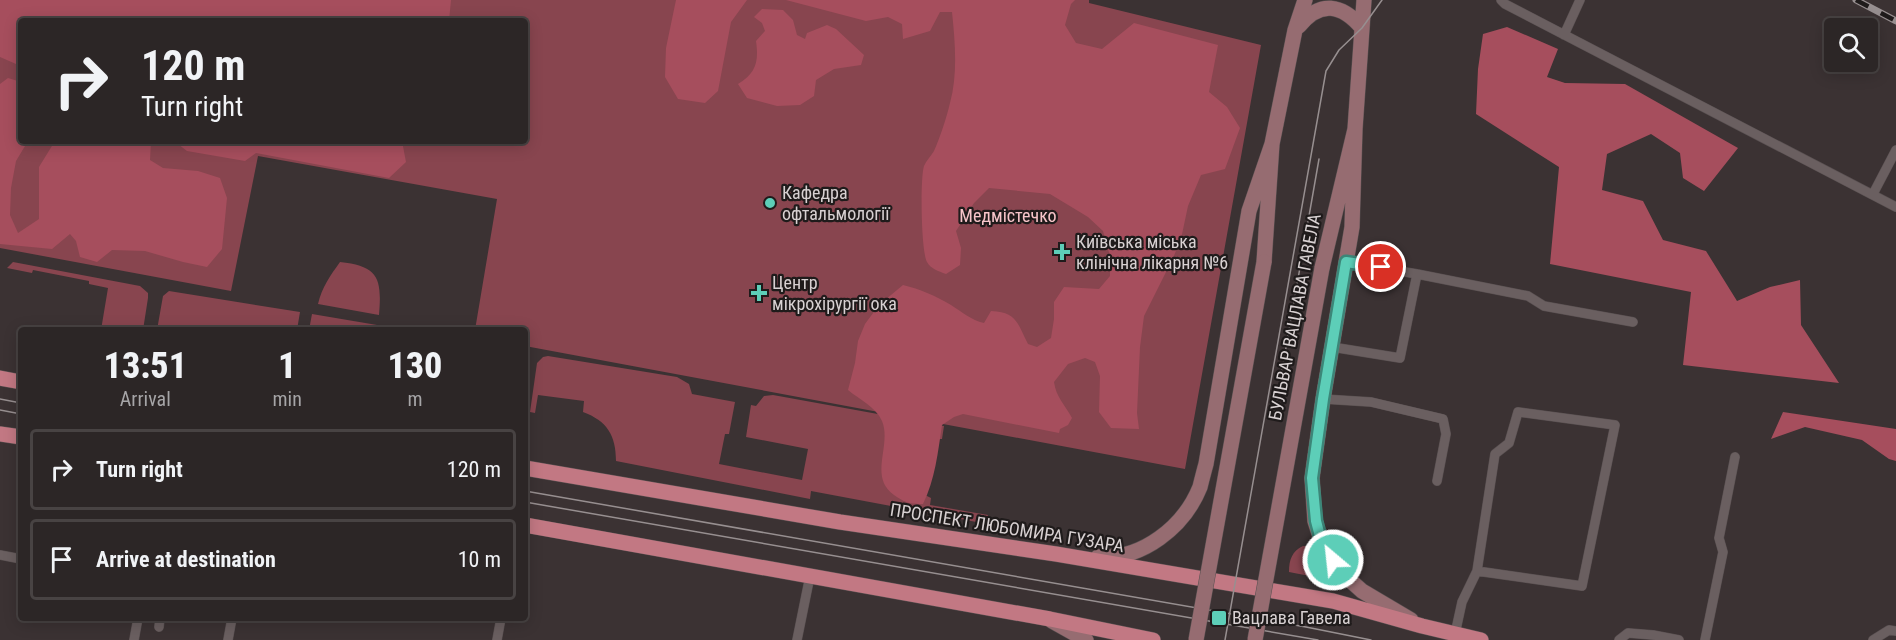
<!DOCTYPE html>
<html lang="en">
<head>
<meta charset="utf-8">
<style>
	body { margin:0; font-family:"Roboto Condensed",sans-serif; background:#342e2e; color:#f1f3f6; height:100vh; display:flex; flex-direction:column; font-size:22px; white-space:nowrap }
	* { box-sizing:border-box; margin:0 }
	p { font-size:20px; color:#a6a5a7 }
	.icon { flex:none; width:33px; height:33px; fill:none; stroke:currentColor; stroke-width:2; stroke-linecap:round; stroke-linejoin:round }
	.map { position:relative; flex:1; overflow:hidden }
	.details { position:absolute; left:18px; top:327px; width:510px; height:294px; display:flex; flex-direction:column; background:#2c2626; border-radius:6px; box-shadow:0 3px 15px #0003,0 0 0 2px #484343 }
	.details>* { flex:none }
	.top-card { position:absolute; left:18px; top:18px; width:510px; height:126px; border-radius:6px; box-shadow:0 3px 15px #0003,0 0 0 2px #484343; background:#2c2626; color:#f1f3f6; overflow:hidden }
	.controls { position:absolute; left:1824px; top:18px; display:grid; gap:12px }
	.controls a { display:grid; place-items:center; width:54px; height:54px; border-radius:6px; background:#2c2626; box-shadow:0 3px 15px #0003,0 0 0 2px #484343; font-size:30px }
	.pin { position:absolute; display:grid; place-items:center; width:51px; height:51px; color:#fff; margin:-26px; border:3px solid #fff; border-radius:50%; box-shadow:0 2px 6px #0007 }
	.me { position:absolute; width:66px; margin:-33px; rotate:332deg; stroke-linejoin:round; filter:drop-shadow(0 0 4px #0008) }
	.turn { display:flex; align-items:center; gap:21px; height:126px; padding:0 24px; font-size:27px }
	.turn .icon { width:78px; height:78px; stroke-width:2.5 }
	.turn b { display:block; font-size:42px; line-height:51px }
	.eta { display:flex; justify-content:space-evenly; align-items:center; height:102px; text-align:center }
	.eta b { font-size:36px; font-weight:800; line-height:42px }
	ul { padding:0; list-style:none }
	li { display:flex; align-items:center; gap:18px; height:81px; margin:0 12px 9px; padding:0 12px; border:3px solid #484343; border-radius:6px }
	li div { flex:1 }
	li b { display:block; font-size:22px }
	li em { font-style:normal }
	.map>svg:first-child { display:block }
	.green { fill:#88454f; fill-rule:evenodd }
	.forest { fill:#a64e5d }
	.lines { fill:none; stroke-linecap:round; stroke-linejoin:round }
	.service-casing { stroke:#595051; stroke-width:10 }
	.secondary-casing { stroke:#595051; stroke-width:16 }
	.primary-casing { stroke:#595051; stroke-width:16 }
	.service { stroke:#6a5f60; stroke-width:9 }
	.secondary { stroke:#966c71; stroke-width:15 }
	.primary { stroke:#c27883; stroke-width:15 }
	.tram { stroke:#978f90; stroke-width:1.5 }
	.rail-casing { stroke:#978f90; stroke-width:7 }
	.rail { stroke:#1f1b1b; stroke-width:4.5; stroke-dasharray:14; stroke-linecap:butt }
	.secondary-bridge-casing { stroke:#595051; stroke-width:16; stroke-linecap:butt }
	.secondary-bridge { stroke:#966c71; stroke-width:15 }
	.route-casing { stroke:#3c8678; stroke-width:15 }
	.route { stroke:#5dceb8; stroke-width:10 }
	.poi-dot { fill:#5dceb8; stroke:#1f1b1b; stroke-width:2 }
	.labels { text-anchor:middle; stroke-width:4.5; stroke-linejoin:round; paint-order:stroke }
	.poi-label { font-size:18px; fill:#d8d1d2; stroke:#1f1b1b; text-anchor:start }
	.park-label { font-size:18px; fill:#f8c5ca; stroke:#1f1b1b }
	.street-label { font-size:18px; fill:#d8d1d2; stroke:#1f1b1b }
</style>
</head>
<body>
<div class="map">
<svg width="1896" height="640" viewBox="0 0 1896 640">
	<rect width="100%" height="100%" fill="#3b3233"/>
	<!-- green -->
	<path class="green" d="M0,0H1089V3L1261,45L1185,469L525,346V330H475L497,199L258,156L231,291L0,248ZM21,21H525V141H21Z
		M13,262L140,286L148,293V298L143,330H101L108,288L89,284V281L33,270L32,273L7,268Z
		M340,262C379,266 382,279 379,315L318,304C322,287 330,276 340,262Z
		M169,291L300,312L297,330H274L262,328L261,330H157L163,296Z
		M312,314L377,325L376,330H309Z
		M548,356L677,377L689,384L692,394L735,402L729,434H725L719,464L802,480L808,449L746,437L751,405L756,406L764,396L773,395L944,426L942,439H931L925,495L931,498L930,505L988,515L987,524L811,491L810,499L616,461C616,435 607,421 583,412L584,401L538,395L535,413L530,412L537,363L543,357Z
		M1303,546L1317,547L1333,577L1330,580L1289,572C1289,560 1292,551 1303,546Z"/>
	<!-- forest -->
	<path class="forest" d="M0,0H451L449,21H21V59L16,64L0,57Z
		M676,0H747L731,22L718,91L705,103L678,99L665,77L666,48Z
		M786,0H1075L1071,4L1065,25L1076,43L1102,49L1134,23L1218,45L1209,92L1227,107L1240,128L1225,169L1201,175L1188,206L1181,239L1173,258L1144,316L1140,347L1137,413L1139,429L1111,428L1099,412L1100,376L1095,362L1085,358L1068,364L1054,382C1056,397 1065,405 1072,418L1068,425L1060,429L1059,433L963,414L954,417L942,425C938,452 935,480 923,504C909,504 906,503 894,495C868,477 892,445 882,421C876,407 860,400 848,390L855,363L858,341L865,324L879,305L903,285C920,289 936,296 951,305C962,312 971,320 984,323L991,311C1017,312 1017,323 1028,344L1037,347L1051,338L1054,319V302L1064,287L1099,289L1110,276V256L1103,231L1088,217L1050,194L989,188L974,203L956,231L961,248L960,265L946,274C938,271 931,269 927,262C921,252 920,178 924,166C926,161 931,156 934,151C940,138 947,116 950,103C958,74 955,41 952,12H940L930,31L903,39L902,24L888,17L866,21Z
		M762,9L783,10L793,20L797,35L805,39L807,33L827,25L836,29L864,55L861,65L834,69L816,80L814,96L800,105L777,106L747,98L738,84C756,73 759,62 756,41L765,31L762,23L754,17Z
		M1507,27L1558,49L1547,77L1565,83L1625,84L1738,148L1704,191L1683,178L1680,153L1651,134L1607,154L1602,190L1643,201L1663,240L1706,251L1737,301L1770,287L1800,280L1801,325L1839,383L1683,365L1691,292L1550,264L1559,167L1476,114L1478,69L1483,34Z
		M8,78L21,82V141H28L16,161L11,188L10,215L18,233L39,219V167L55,141H151L150,160L163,168L198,171L220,178L227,198L222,249L207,267L183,262L145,251L112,250L97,262L80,257L76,241L70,234L52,249L0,244V84Z
		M174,141H402L406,162L389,178L256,153L245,161L187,151Z
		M1783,412L1896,429V461L1889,459L1862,440L1805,427L1771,439Z"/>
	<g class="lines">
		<!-- service casing -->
		<g class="service-casing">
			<path id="service" d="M1501,0L1505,4L1896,207
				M1564,35L1580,0
				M1873,194L1896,150
				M1417,274L1528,296L1544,306L1633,322
				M1332,347L1400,358L1417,274L1346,262
				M1323,399L1371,402L1443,419L1446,434L1437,481
				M0,555L21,559
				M159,627L160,618
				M1455,634L1462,602L1477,571L1495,454L1509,443L1518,412L1615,425L1582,586L1477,571
				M134,640L138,618
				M228,640L232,618
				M497,640L501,618
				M797,640L810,576
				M1619,640L1628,633L1653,635L1679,640
				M1705,640L1723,552L1719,538L1735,457
				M1873,640L1889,630L1896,631"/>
		</g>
		<!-- secondary casing -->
		<g class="secondary-casing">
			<path id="secondary" d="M1299,26C1320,0 1342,4 1362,28
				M1355,129L1352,227L1323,399L1312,478L1315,521L1323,546L1342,573L1362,591L1411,620
				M1264,262L1272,144L1295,30L1305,0
				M1322,268L1355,129L1364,0
				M1098,557C1142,560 1184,527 1200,487C1202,479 1204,471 1206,464L1249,211L1272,144
				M1052,621L1086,640"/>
		</g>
		<!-- primary casing -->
		<g class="primary-casing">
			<path id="primary" d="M0,378L21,382
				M0,434L21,437
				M525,468L840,522L1056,554L1333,601L1422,626L1481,640
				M525,525L1050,619L1153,640"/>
		</g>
		<!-- service -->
		<use href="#service" class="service"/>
		<!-- secondary -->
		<use href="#secondary" class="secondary"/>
		<!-- primary -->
		<use href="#primary" class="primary"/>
		<!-- tram -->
		<path class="tram" d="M0,399L21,403
			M0,410L21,414
			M1274,416L1319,159
			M525,491L1306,627L1371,640
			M525,502L1318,640
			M1225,640L1326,71L1339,50L1362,28L1382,0"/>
		<!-- rail casing -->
		<g class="rail-casing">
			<path id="rail" d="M1856,0L1896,21"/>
		</g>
		<!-- rail -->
		<use href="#rail" class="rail"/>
		<!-- secondary-bridge casing -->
		<g class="secondary-bridge-casing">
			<path id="secondary-bridge" d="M1196,640L1264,262
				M1255,640L1322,268"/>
		</g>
		<!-- secondary-bridge -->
		<use href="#secondary-bridge" class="secondary-bridge"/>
	</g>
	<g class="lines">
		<!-- route casing -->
		<g class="route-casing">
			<path id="route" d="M1333,560L1321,540L1316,521L1312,478L1323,399L1346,262L1381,267"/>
		</g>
		<!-- route -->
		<use href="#route" class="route"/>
	</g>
	<!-- markers -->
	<g class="poi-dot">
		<circle cx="770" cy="203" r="6"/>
		<path d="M1059 243h6v6h6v6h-6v6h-6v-6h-6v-6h6z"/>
		<path d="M756 284h6v6h6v6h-6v6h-6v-6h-6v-6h6z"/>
		<rect x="1211" y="610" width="16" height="16" rx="3"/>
	</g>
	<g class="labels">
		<!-- poi labels -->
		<g class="poi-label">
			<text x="782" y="199">Кафедра<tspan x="782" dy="21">офтальмології</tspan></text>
			<text x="1076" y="248">Київська міська<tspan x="1076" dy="21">клінічна лікарня №6</tspan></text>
			<text x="772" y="289">Центр<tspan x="772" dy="21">мікрохірургії ока</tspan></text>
			<text x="1232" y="624">Вацлава Гавела</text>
		</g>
		<!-- park labels -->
		<g class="park-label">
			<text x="1008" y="222">Медмістечко</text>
		</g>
		<!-- street labels -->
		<g class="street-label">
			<text transform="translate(1295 317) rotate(-79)" y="6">БУЛЬВАР ВАЦЛАВА ГАВЕЛА</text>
			<text transform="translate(1007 528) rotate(9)" y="6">ПРОСПЕКТ ЛЮБОМИРА ГУЗАРА</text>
		</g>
	</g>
</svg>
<div class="controls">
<a><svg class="icon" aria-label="search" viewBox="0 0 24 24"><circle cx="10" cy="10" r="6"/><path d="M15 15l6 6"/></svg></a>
</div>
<div class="pin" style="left:1381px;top:267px;background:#d93025"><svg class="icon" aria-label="arrive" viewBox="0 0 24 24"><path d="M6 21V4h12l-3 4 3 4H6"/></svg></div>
<svg class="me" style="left:1333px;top:560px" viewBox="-20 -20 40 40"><circle r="17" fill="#5dceb8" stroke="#fff" stroke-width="3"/><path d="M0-11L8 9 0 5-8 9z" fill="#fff"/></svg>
<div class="top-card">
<div class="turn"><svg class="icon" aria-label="right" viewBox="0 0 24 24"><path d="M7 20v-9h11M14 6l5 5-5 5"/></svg><div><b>120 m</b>Turn right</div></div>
</div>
<section class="details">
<div class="eta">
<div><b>13:51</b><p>Arrival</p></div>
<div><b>1</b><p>min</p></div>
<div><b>130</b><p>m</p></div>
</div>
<ul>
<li><svg class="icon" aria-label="right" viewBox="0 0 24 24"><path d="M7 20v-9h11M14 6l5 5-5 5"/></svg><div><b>Turn right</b></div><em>120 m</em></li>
<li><svg class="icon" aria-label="arrive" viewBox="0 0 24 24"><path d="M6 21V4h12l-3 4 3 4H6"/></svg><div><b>Arrive at destination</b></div><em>10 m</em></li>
</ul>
</section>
</div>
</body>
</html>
